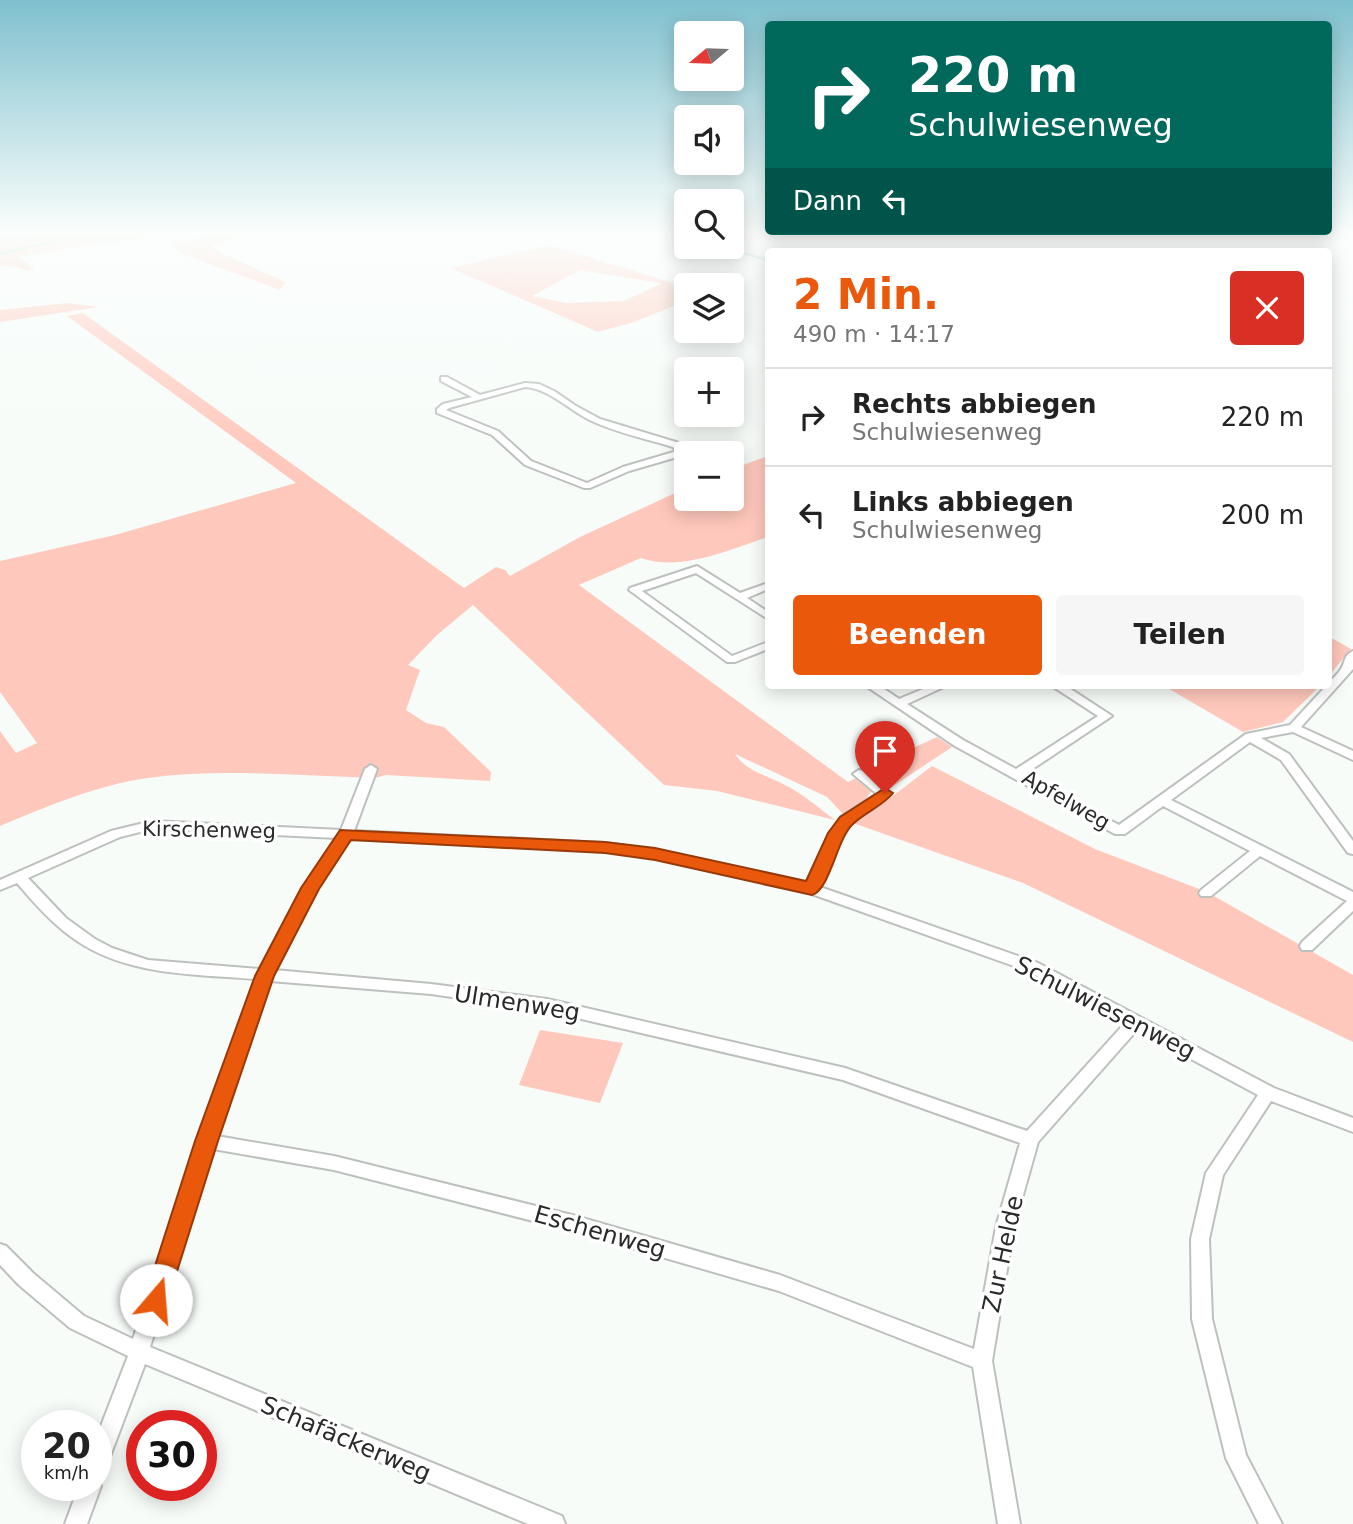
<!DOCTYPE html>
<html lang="de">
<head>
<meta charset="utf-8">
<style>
	body { margin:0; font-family:"DejaVu Sans",sans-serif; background:#f6f6f6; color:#222; height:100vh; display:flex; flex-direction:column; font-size:26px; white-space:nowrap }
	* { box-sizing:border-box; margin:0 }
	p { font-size:23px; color:#767676 }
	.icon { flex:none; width:38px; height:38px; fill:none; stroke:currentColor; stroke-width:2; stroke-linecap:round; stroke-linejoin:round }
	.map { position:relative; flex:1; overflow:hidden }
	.sheet { position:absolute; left:765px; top:248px; width:567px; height:441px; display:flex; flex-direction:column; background:#fff; border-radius:7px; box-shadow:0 4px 18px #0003 }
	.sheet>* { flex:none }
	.hud { position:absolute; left:765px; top:21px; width:567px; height:214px; border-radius:7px; box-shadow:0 4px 18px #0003; background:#00695c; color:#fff; overflow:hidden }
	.needle { width:46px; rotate:251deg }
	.tools { position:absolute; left:674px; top:21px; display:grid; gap:14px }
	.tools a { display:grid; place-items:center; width:70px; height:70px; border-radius:7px; background:#fff; box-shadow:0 4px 18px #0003; font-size:35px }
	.speed { position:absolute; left:21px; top:1410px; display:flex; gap:14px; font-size:35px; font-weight:700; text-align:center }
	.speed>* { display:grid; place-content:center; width:91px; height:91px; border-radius:50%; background:#fff; box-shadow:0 4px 18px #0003; line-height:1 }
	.speed small { font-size:18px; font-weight:400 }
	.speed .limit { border:10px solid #d22; background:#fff; color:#111 }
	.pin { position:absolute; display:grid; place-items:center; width:60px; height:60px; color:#fff; margin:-72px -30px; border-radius:50% 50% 50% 0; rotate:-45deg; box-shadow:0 0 7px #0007 }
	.pin .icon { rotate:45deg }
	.me { position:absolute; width:77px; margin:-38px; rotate:18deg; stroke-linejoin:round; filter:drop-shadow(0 0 5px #0008) }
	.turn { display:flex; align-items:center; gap:24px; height:147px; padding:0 28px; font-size:32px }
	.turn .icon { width:91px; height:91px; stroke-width:2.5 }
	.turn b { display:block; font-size:49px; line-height:60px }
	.then { display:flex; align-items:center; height:66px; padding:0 28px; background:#0003; gap:14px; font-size:26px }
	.round { display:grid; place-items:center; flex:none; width:74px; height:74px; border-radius:7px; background:#f6f6f6 }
	.headline { display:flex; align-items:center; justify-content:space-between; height:119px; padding:0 28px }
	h1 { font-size:42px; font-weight:700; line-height:52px; color:#ea580c }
	.button { display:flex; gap:14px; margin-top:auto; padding:14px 28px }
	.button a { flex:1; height:80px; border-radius:7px; background:#ea580c; color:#fff; font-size:28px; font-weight:700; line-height:80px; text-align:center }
	.button a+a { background:#f6f6f6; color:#222 }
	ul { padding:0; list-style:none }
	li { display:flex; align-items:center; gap:21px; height:98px; padding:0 28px; border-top:2px solid #e0e0e0 }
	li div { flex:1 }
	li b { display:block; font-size:26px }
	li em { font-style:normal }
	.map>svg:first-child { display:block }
	.green { fill:#ffc8bc; fill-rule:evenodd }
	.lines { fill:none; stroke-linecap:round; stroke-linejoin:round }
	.stream { stroke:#81d2a8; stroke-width:2.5 }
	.street-casing { stroke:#bdc1be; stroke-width:4 }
	.secondary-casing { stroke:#bdc1be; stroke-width:3 }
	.street { fill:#fff; fill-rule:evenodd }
	.secondary { fill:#fae3df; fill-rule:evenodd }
	.route { fill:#ea580c; stroke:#983908; stroke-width:2 }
	.labels { text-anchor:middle; stroke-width:7; stroke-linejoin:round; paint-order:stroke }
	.street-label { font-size:21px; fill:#292b2a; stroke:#fff }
	.near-street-label { font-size:24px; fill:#292b2a; stroke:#fff }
</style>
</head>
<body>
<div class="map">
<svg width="1353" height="1524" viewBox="0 0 1353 1524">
	<rect width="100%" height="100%" fill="#f7fcf9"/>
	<!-- green -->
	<path class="green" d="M0,233H188L80,246L19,257L35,270C22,272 13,263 0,266Z
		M226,233H254L210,244L219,252L285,282L280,290L183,254L171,243Z
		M549,245L686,287V301L634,322L598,332L451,268ZM580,270L660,283V284L624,301L566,303L532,296Z
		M68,303L98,307L0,322V310Z
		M83,313L464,588L496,567L505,570L510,576L580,537L686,488V499H732V469L768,456V537C729,550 681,572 641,558L579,585L848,782L856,778L872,790L866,799L843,814L827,797L735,754C747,772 767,775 785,785C803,794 819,808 835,820L717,791L664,785L473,605L437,635L408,665L420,670L406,710L426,723L444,727L491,772L490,781L386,775L375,778C299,776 223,768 148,778C97,785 48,806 0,826V731L16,753L37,743L0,692V561L115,535L296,483L67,316Z
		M1328,636L1351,649L1328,677Z
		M1164,686H1320L1283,722L1243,732Z
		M937,737L952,747L889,789L863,771Z
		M932,766L1095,849L1207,892L1353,975V1042L1023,883L850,822L894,795Z
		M540,1030L623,1043L600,1103L519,1085Z"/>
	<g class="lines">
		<!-- stream -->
		<path class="stream" d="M674,233L686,237
			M721,247L768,260
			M0,254L87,233"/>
		<!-- street casing -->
		<g class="street-casing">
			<path id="street" d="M441,377H447L480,395L525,383L539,384L554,391L576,406L600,419L679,443L686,450L684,455L629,471L590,488H584L525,465L492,435L437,413V409L443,404L472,397L441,381ZM525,387C549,388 571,412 594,422C619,433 646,439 673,447L677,451L623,467L587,483L531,461L498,431L446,410L449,408Z
				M697,566L740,593L768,583V589L747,598L768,612V619L696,573L642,591L732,656L768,642V649L735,662H727L629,590L630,588Z
				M1353,651V669L1301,727L1353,751V760L1293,732L1261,738L1289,754L1353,841V854L1348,853L1281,760L1250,742L1171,800L1353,892V911L1312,950H1302L1300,946L1302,942L1347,901L1260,856L1211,896H1201L1199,893L1201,890L1250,851L1163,806L1125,834H1115L955,746L866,686H880L899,699L930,686H946L907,704L963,740L1016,769L1098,716L1052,686H1066L1112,716L1025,774L1119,825L1246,734L1290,725L1326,686H1328V683C1332,679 1338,674 1341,669C1346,661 1343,656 1353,651Z
				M371,765L377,769L354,831L605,843L655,850L808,883L830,833L841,817L877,794L853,774L859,770L863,771L891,794L851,823L843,833L820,887L1038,963L1274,1088L1353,1118V1132L1271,1101L1223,1175L1209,1239L1212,1319L1246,1455L1282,1524H1259L1226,1458L1192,1319L1191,1239L1206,1173L1258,1095L1137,1030L1038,1142L1014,1227L992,1361L1020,1524H998L973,1367L779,1291L572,1231L334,1170L213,1149L150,1347L562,1516L565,1524H528L145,1364L103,1475L97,1478L101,1486L87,1524H65L79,1486H96V1439L128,1356L70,1328L19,1285L0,1265V1244L6,1246L33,1273L84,1316L133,1339L199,1141L255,979C192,974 123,976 70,936C50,921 33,902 17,883L0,890V880L111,831L152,821L341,830L365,769ZM152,829L337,838L303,888L260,969L148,960L112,948L95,939L66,918L28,878L120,837ZM349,839L605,851L655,858L809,893L1028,971L1125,1023L1027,1131L845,1068L547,999L431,984L274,970L317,889ZM270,981L431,994L547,1011L843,1080L1020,1143L996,1227L974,1349L780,1275L572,1215L334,1156L217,1136Z"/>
		</g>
		<!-- secondary casing -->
		<g class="secondary-casing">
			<path id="secondary" d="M33,233L29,235L0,239V235Z"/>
		</g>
		<!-- street -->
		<use href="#street" class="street"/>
		<!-- secondary -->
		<use href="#secondary" class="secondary"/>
	</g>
	<!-- sky -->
	<linearGradient id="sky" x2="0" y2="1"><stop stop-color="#7fc0ce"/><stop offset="0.52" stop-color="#fbfefc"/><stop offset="1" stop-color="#fbfefc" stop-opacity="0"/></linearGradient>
	<rect width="1353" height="447" fill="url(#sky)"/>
	<!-- route -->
	<path class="route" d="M885,788L893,793C883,806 865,812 853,824C837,838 830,890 812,895L655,860L605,853L351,840L319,889L274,976L218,1141L168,1300L165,1307L156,1311L147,1307L144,1300L195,1141L255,976L301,888L340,830L605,842L655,848L806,881L828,833L840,817Z"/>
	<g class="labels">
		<!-- street labels -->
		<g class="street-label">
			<text transform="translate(1066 800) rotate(30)" y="7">Apfelweg</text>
			<text transform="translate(209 830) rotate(1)" y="7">Kirschenweg</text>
		</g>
		<!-- near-street labels -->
		<g class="near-street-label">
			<text transform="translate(517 1003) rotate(9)" y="8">Ulmenweg</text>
			<text transform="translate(1105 1008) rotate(27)" y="8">Schulwiesenweg</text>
			<text transform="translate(600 1232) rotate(16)" y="8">Eschenweg</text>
			<text transform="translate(1003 1254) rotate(-78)" y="8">Zur Helde</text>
			<text transform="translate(346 1439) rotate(23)" y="8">Schafäckerweg</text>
		</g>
	</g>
</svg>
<div class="tools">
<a><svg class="needle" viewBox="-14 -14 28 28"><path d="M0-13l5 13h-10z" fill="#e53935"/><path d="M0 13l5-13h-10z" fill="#767676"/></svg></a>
<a><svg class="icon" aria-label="sound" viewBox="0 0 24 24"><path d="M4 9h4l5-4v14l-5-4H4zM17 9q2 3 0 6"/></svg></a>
<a><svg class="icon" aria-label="search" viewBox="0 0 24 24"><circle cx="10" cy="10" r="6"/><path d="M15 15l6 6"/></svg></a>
<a><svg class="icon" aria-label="layers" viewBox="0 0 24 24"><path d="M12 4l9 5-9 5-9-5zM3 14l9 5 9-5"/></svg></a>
<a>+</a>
<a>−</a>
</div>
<div class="speed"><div>20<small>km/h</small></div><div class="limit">30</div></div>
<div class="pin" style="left:885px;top:793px;background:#d93025"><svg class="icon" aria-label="arrive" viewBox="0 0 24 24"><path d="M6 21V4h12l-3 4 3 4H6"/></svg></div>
<svg class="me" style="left:156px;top:1300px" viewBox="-20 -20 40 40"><circle r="19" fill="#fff"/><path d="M0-13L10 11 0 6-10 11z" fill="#ea580c"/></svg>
<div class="hud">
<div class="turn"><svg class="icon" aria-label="right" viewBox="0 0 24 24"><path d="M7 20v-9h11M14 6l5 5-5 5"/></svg><div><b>220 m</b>Schulwiesenweg</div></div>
<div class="then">Dann<svg class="icon" aria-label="left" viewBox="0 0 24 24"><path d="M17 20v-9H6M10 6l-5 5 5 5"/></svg></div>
</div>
<section class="sheet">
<div class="headline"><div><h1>2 Min.</h1><p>490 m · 14:17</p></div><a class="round" style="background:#d93025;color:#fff"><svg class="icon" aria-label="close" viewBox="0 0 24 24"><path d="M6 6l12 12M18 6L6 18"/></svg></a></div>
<ul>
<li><svg class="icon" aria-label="right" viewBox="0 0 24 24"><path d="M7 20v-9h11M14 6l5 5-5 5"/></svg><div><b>Rechts abbiegen</b><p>Schulwiesenweg</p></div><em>220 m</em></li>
<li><svg class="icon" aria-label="left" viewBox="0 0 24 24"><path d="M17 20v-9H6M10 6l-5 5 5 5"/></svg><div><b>Links abbiegen</b><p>Schulwiesenweg</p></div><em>200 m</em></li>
</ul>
<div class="button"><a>Beenden</a><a>Teilen</a></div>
</section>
</div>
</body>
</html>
